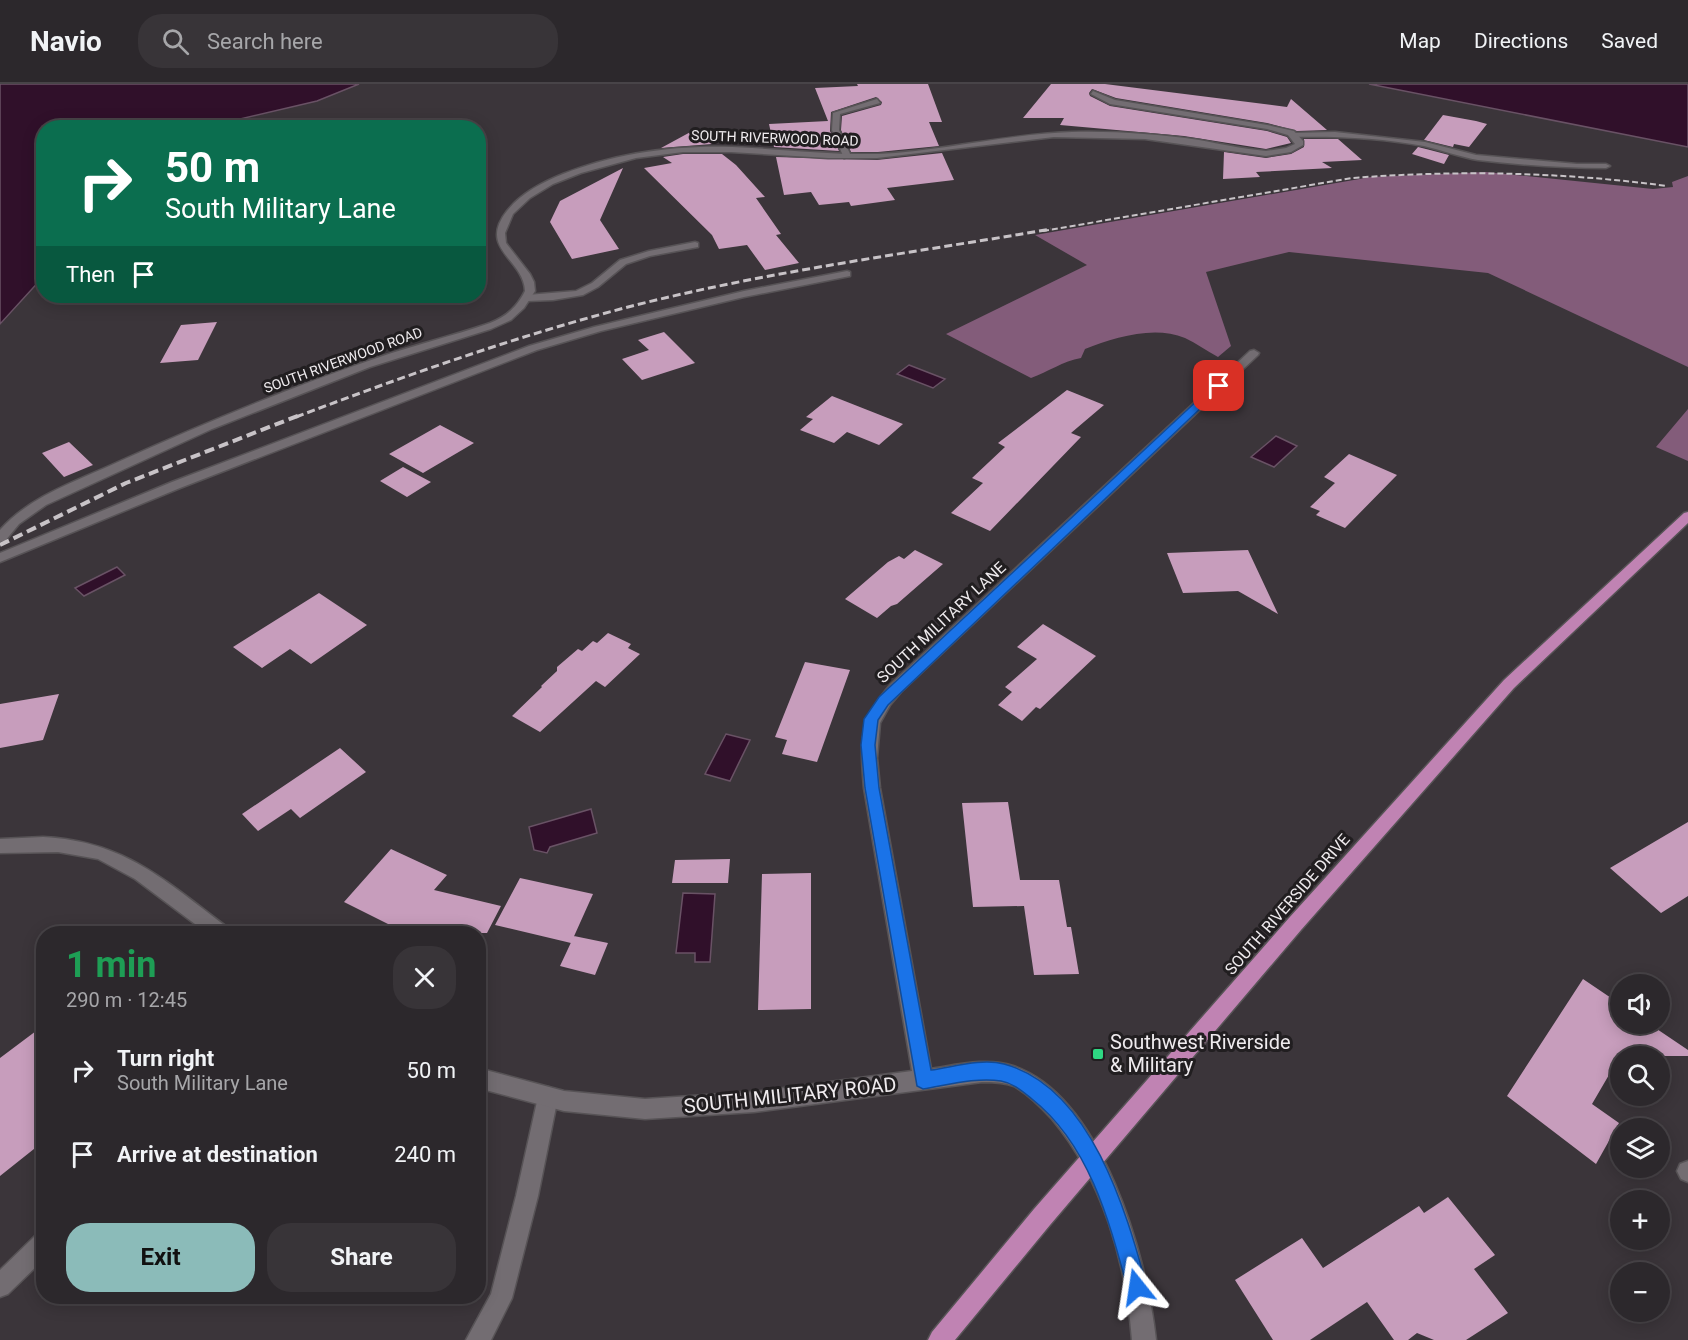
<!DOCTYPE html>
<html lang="en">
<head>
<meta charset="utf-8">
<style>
	body { margin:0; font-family:Roboto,sans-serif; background:#383438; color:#f1f3f6; height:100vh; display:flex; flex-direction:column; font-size:22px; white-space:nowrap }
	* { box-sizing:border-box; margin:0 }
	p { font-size:20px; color:#a6a6a9 }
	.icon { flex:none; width:33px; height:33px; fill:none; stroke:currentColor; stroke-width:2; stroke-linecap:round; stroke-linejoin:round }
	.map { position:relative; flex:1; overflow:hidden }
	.sheet { position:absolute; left:36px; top:842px; width:450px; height:378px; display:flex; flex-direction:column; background:#2c282c; border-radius:24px; box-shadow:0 3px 15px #0003,0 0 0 2px #484448 }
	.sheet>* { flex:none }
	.banner { position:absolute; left:36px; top:36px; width:450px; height:183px; border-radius:24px; box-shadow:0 3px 15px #0003,0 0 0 2px #484448; background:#0b6e4f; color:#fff; overflow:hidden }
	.tools { position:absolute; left:1610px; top:890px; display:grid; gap:12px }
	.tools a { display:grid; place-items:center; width:60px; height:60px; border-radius:50%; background:#2c282c; box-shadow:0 3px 15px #0003,0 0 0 2px #484448; font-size:30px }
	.pin { position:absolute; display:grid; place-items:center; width:51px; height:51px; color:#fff; margin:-26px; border-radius:12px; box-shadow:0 3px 9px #0006 }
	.me { position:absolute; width:66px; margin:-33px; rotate:345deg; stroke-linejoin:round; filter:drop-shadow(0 0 4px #0008) }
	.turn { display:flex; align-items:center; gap:21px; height:126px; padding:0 30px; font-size:27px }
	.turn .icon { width:78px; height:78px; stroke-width:2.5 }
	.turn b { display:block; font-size:42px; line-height:51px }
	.then { display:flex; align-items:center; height:57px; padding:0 30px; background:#0003; gap:12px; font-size:22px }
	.round { display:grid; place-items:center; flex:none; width:63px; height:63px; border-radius:24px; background:#383438 }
	.summary { display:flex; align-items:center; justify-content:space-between; height:102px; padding:0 30px }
	h1 { font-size:36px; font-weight:700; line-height:45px; color:#1e9e55 }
	.action { display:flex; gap:12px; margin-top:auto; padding:12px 30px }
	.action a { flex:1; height:69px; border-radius:24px; background:#8bbbb9; color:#111; font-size:24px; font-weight:700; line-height:69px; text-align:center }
	.action a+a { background:#383438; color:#f1f3f6 }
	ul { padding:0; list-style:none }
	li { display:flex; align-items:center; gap:18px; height:84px; padding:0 30px }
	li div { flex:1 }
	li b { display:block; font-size:22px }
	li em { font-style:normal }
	header { display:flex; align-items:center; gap:36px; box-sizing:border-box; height:84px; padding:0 30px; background:#2c282c; border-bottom:2px solid #484448 }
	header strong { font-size:28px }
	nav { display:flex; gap:33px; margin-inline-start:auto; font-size:21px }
	.search { width:420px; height:54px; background:#383438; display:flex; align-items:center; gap:15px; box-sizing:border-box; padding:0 21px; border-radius:24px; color:#a6a6a9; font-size:22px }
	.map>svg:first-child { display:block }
	.forest { fill:#835c7a }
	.water { fill:#30102a; stroke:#695265; stroke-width:1.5 }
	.building { fill:#c79dbc }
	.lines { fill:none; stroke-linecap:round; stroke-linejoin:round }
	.service-casing { stroke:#575356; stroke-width:3 }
	.minor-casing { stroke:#575356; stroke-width:3 }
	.primary-casing { stroke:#575356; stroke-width:3 }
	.service { fill:#736d72; fill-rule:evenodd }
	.minor { fill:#736d72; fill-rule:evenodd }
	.primary { fill:#c083b3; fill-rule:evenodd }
	.rail-far2 { stroke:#c8c3c7; stroke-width:2; stroke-dasharray:6 3; stroke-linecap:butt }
	.rail-far1 { stroke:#c8c3c7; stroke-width:3; stroke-dasharray:8 4; stroke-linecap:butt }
	.rail { stroke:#c8c3c7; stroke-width:4; stroke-dasharray:10 5; stroke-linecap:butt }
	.route { fill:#1a73e8; stroke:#114b97; stroke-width:1.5 }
	.poi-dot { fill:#2ed883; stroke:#211e20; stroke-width:2 }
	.labels { text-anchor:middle; stroke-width:6; stroke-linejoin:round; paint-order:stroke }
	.far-street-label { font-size:14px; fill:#efebee; stroke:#211e20 }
	.street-label { font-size:16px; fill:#efebee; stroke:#211e20 }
	.near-poi-label { font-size:20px; fill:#efebee; stroke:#211e20; text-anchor:start }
	.near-street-label { font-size:20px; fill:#efebee; stroke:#211e20 }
</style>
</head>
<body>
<header>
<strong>Navio</strong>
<div class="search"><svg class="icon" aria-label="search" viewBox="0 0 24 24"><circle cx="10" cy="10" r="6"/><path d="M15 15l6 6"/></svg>Search here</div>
<nav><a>Map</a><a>Directions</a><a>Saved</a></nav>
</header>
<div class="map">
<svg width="1688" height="1256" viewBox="0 0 1688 1256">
	<rect width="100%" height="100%" fill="#3b353a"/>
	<!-- forest -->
	<path class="forest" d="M1486,88L1653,105L1673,103L1672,98L1688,92V283L1488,189L1289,168L1206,188L1231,262L1218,273C1207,267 1196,259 1185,254C1153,241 1114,254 1085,265L1081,274C1063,277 1048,288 1031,294L946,250L1087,181L1035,151L1371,93Z
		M1688,325V377L1656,363Z"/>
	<!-- water -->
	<path class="water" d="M0,0H359L317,17L231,37L230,43L44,44L43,193L0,240Z
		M1369,0H1688V63Z
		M909,281L945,295L933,304L897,290Z
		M1276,352L1297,362L1274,383L1251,373Z
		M117,483L125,491L84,512L75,504Z
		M726,650L750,656L730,697L705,690Z
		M591,725L597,749L550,763L547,769L534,766L529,743Z
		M683,809L715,810L710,878H695V869H676Z"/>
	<!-- building -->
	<path class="building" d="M857,0H928L942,38H929L939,62L878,68H851L841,46L842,32L881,21L882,18L876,13L831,28L830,47L839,67L774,63L769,40L828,37L815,4L858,2Z
		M1051,0H1105L1287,23L1291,15L1327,46L1297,47L1267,39L1116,14L1092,5L1089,9L1090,12L1110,22L1267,47L1287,53L1291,59L1266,65L1184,52L1060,41L1064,34H1023Z
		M1443,31L1476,37L1487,40L1469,63L1454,60L1453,63L1424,56Z
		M696,45L712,60L661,64Z
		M1304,55H1338L1362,76L1322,78L1332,84L1256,88L1260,93L1223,95L1224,68L1266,74L1291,70L1304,63Z
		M1418,63L1430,66L1449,71L1444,80L1412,70Z
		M942,69L954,96L887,104L895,116L851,122L849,118L819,121L811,108L784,111L776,73L877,76Z
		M683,70H722L736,81L765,113L756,114L781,150L776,151L799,179L765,186L747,161L719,165L712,151L644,84L672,79L663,73Z
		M623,84L600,136L619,165L572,175L550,138L560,117Z
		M217,238L198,276L160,279L181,241Z
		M664,248L695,279L642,296L622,275L649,266L638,256Z
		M1067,306L1104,321L1071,349L1081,353L990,447L951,429L983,399L972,394L1005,363L998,359Z
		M832,312L903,340L879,361L847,348L834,359L800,346L813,335L806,333Z
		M440,341L474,359L423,389L389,370Z
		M69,358L93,381L64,393L42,369Z
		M1349,370L1397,391L1345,444L1316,431L1320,427L1310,423L1335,399L1324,393Z
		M403,383L431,398L407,413L380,397Z
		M915,466L943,480L897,520L891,522L877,534L845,515L888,478L899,472L904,475Z
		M1248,466L1278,530L1238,507L1183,509L1167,469Z
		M319,509L367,541L311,580L290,565L262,584L233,563Z
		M1043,540L1096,572L1040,625L1036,623L1022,637L998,621L1012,608L1005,603L1037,575L1017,563Z
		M608,549L631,560L628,564L640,570L605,603L596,597L540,648L512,632L542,603L541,602L557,587V583L578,565L582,567L593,557L597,559Z
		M805,578L850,586L817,678L782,670L787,656L775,653Z
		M59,610L43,656L0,664V620Z
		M340,664L366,688L300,734L291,725L258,747L242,730Z
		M1008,718L1020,796H1059L1067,843H1071L1079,890L1034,891L1024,822L973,823L962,719Z
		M1688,738V812L1661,829L1610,784Z
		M391,765L447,791L434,806L501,822L487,849H383L390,841L344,818Z
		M730,775L728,799H672L675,776Z
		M811,789V925L758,926L762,790Z
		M520,794L593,810L571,859L495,841Z
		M574,852L608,859L595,891L560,882Z
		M1583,895L1620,920V939H1648L1688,966V972H1620L1592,1020L1619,1039L1596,1080L1507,1012Z
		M44,941V1057L0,1092V974Z
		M1448,1113L1495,1171L1474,1185L1508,1229L1466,1256H1434L1417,1249L1408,1256H1394L1367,1218L1310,1256H1273L1235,1196L1302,1154L1323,1184L1419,1122L1424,1129Z"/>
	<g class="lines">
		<!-- service casing -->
		<g class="service-casing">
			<path id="service" d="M877,15L880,19L840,30L839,46L851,72L844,74L832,46L833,29Z
				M1335,48L1425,58L1476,71L1577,80H1606L1610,82L1606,84C1564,84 1520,81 1478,76C1460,73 1442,66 1424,62C1381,54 1336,52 1292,53L1288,51L1292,49Z
				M695,158L698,159V163L650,172L626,180L598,203L583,211L553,216L527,217L522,214L527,211L576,207L592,199L620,176L649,167Z
				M548,1003L555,1006L558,1013L538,1112L512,1214L491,1256H466L491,1210L516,1112L538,1013L541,1006Z
				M1688,1077V1098L1681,1095L1677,1087L1680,1080Z
				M44,1148V1175L8,1210L0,1213V1186L36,1151Z"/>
		</g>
		<!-- minor casing -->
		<g class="minor-casing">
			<path id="minor" d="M1093,7L1115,16L1267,41L1294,47L1303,57V61L1291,68L1266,72L1145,55L1054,53L877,74H828L731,68H683L636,74L581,89L553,100L530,114L513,130L505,149L506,159L530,190L534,198L535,207L524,224L511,236L491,245L370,283L212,345L46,421L19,440L5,457L0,458V446C30,412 77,397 118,378C203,340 288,304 377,274C414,261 453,252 490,239C507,232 517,223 525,207C524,175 477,165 507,127C521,109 543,98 563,90C616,69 676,61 732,63C781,65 829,71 878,70C943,67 1006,50 1072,48C1114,47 1157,50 1199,56C1221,60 1243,65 1266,67L1286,64L1295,60L1288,51L1267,45L1110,20L1091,10Z
				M847,187L850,188V192L744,213L601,247L537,266L180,404L0,478V469L172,398L529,262L594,243L744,207Z
				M1254,266L1259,269L1258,271L901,608L890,621L880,639L877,674L880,704L931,985C957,981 987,973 1013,982C1102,1012 1147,1173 1156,1256H1132C1126,1178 1103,1096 1052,1035C1041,1023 1028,1010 1014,1002C1004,998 992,998 982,998L754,1028L645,1035L564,1027L478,1004V984L564,1007L645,1015L754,1008L912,987L864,704C860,658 859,636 891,600L1250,267Z
				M43,753C125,757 165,797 227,843L230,849H207L135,795L98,775L58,768L0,769V755Z"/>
		</g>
		<!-- primary casing -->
		<g class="primary-casing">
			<path id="primary" d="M1688,428V439L1514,604L1301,846L1050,1141L955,1256H928L932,1248L1034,1125L1289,834L1504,596L1684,429Z"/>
		</g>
		<!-- service -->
		<use href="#service" class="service"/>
		<!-- minor -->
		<use href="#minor" class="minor"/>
		<!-- primary -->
		<use href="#primary" class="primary"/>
		<!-- rail-far2 -->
		<path class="rail-far2" d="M1043,147L1352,94C1458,86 1562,88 1667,102"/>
		<!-- rail-far1 -->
		<path class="rail-far1" d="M296,333C407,291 517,252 632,222C769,187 912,169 1051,145"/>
		<!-- rail -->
		<path class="rail" d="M0,461L126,399L300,331"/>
	</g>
	<!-- route -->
	<path class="route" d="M1216,299L1224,302L888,621L878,636L875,661L879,704L931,986C953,983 982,974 1004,980C1091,1003 1126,1127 1147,1203L1144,1210L1137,1213L1130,1210L1127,1203C1109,1136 1089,1060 1032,1015C1022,1007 1013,999 1001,997C976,993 948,1001 923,1005L917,1002L865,704L861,661L864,635L879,613Z"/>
	<!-- markers -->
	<rect class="poi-dot" x="1092" y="964" width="12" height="12" rx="3"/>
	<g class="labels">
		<!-- far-street labels -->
		<g class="far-street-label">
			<text transform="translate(775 54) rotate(2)" y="5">SOUTH RIVERWOOD ROAD</text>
			<text transform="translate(343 276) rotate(-20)" y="5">SOUTH RIVERWOOD ROAD</text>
		</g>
		<!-- street labels -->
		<g class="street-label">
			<text transform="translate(941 538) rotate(-43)" y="6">SOUTH MILITARY LANE</text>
			<text transform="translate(1287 820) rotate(-49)" y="6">SOUTH RIVERSIDE DRIVE</text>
		</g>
		<!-- near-poi labels -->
		<g class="near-poi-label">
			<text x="1110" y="965">Southwest Riverside<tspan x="1110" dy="23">&amp; Military</tspan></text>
		</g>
		<!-- near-street labels -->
		<g class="near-street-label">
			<text transform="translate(790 1011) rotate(-6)" y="7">SOUTH MILITARY ROAD</text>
		</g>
	</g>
</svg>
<div class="tools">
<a><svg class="icon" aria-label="sound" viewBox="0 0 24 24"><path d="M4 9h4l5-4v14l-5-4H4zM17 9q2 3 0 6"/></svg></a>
<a><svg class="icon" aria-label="search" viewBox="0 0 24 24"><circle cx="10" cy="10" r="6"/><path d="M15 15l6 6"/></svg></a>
<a><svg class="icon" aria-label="layers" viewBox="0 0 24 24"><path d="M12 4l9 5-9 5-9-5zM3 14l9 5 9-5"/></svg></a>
<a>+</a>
<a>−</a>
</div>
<div class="pin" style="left:1219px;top:302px;background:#d93025"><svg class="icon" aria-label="arrive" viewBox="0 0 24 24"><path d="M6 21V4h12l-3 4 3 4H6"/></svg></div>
<svg class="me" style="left:1137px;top:1203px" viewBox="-20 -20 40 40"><path d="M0-17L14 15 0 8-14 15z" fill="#1a73e8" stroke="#fff" stroke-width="4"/></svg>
<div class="banner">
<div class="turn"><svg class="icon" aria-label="right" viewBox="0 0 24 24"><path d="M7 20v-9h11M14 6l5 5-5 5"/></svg><div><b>50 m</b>South Military Lane</div></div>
<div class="then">Then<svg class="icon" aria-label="arrive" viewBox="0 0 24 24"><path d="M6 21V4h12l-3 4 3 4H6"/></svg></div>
</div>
<section class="sheet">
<div class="summary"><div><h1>1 min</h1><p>290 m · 12:45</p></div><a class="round"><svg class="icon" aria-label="close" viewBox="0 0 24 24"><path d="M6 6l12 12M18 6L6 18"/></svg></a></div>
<ul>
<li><svg class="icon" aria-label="right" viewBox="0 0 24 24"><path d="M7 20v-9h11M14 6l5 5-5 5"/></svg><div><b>Turn right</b><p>South Military Lane</p></div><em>50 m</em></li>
<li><svg class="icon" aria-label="arrive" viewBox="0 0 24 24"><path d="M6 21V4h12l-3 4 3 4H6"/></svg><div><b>Arrive at destination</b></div><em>240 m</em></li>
</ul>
<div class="action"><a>Exit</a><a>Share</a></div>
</section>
</div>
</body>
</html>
